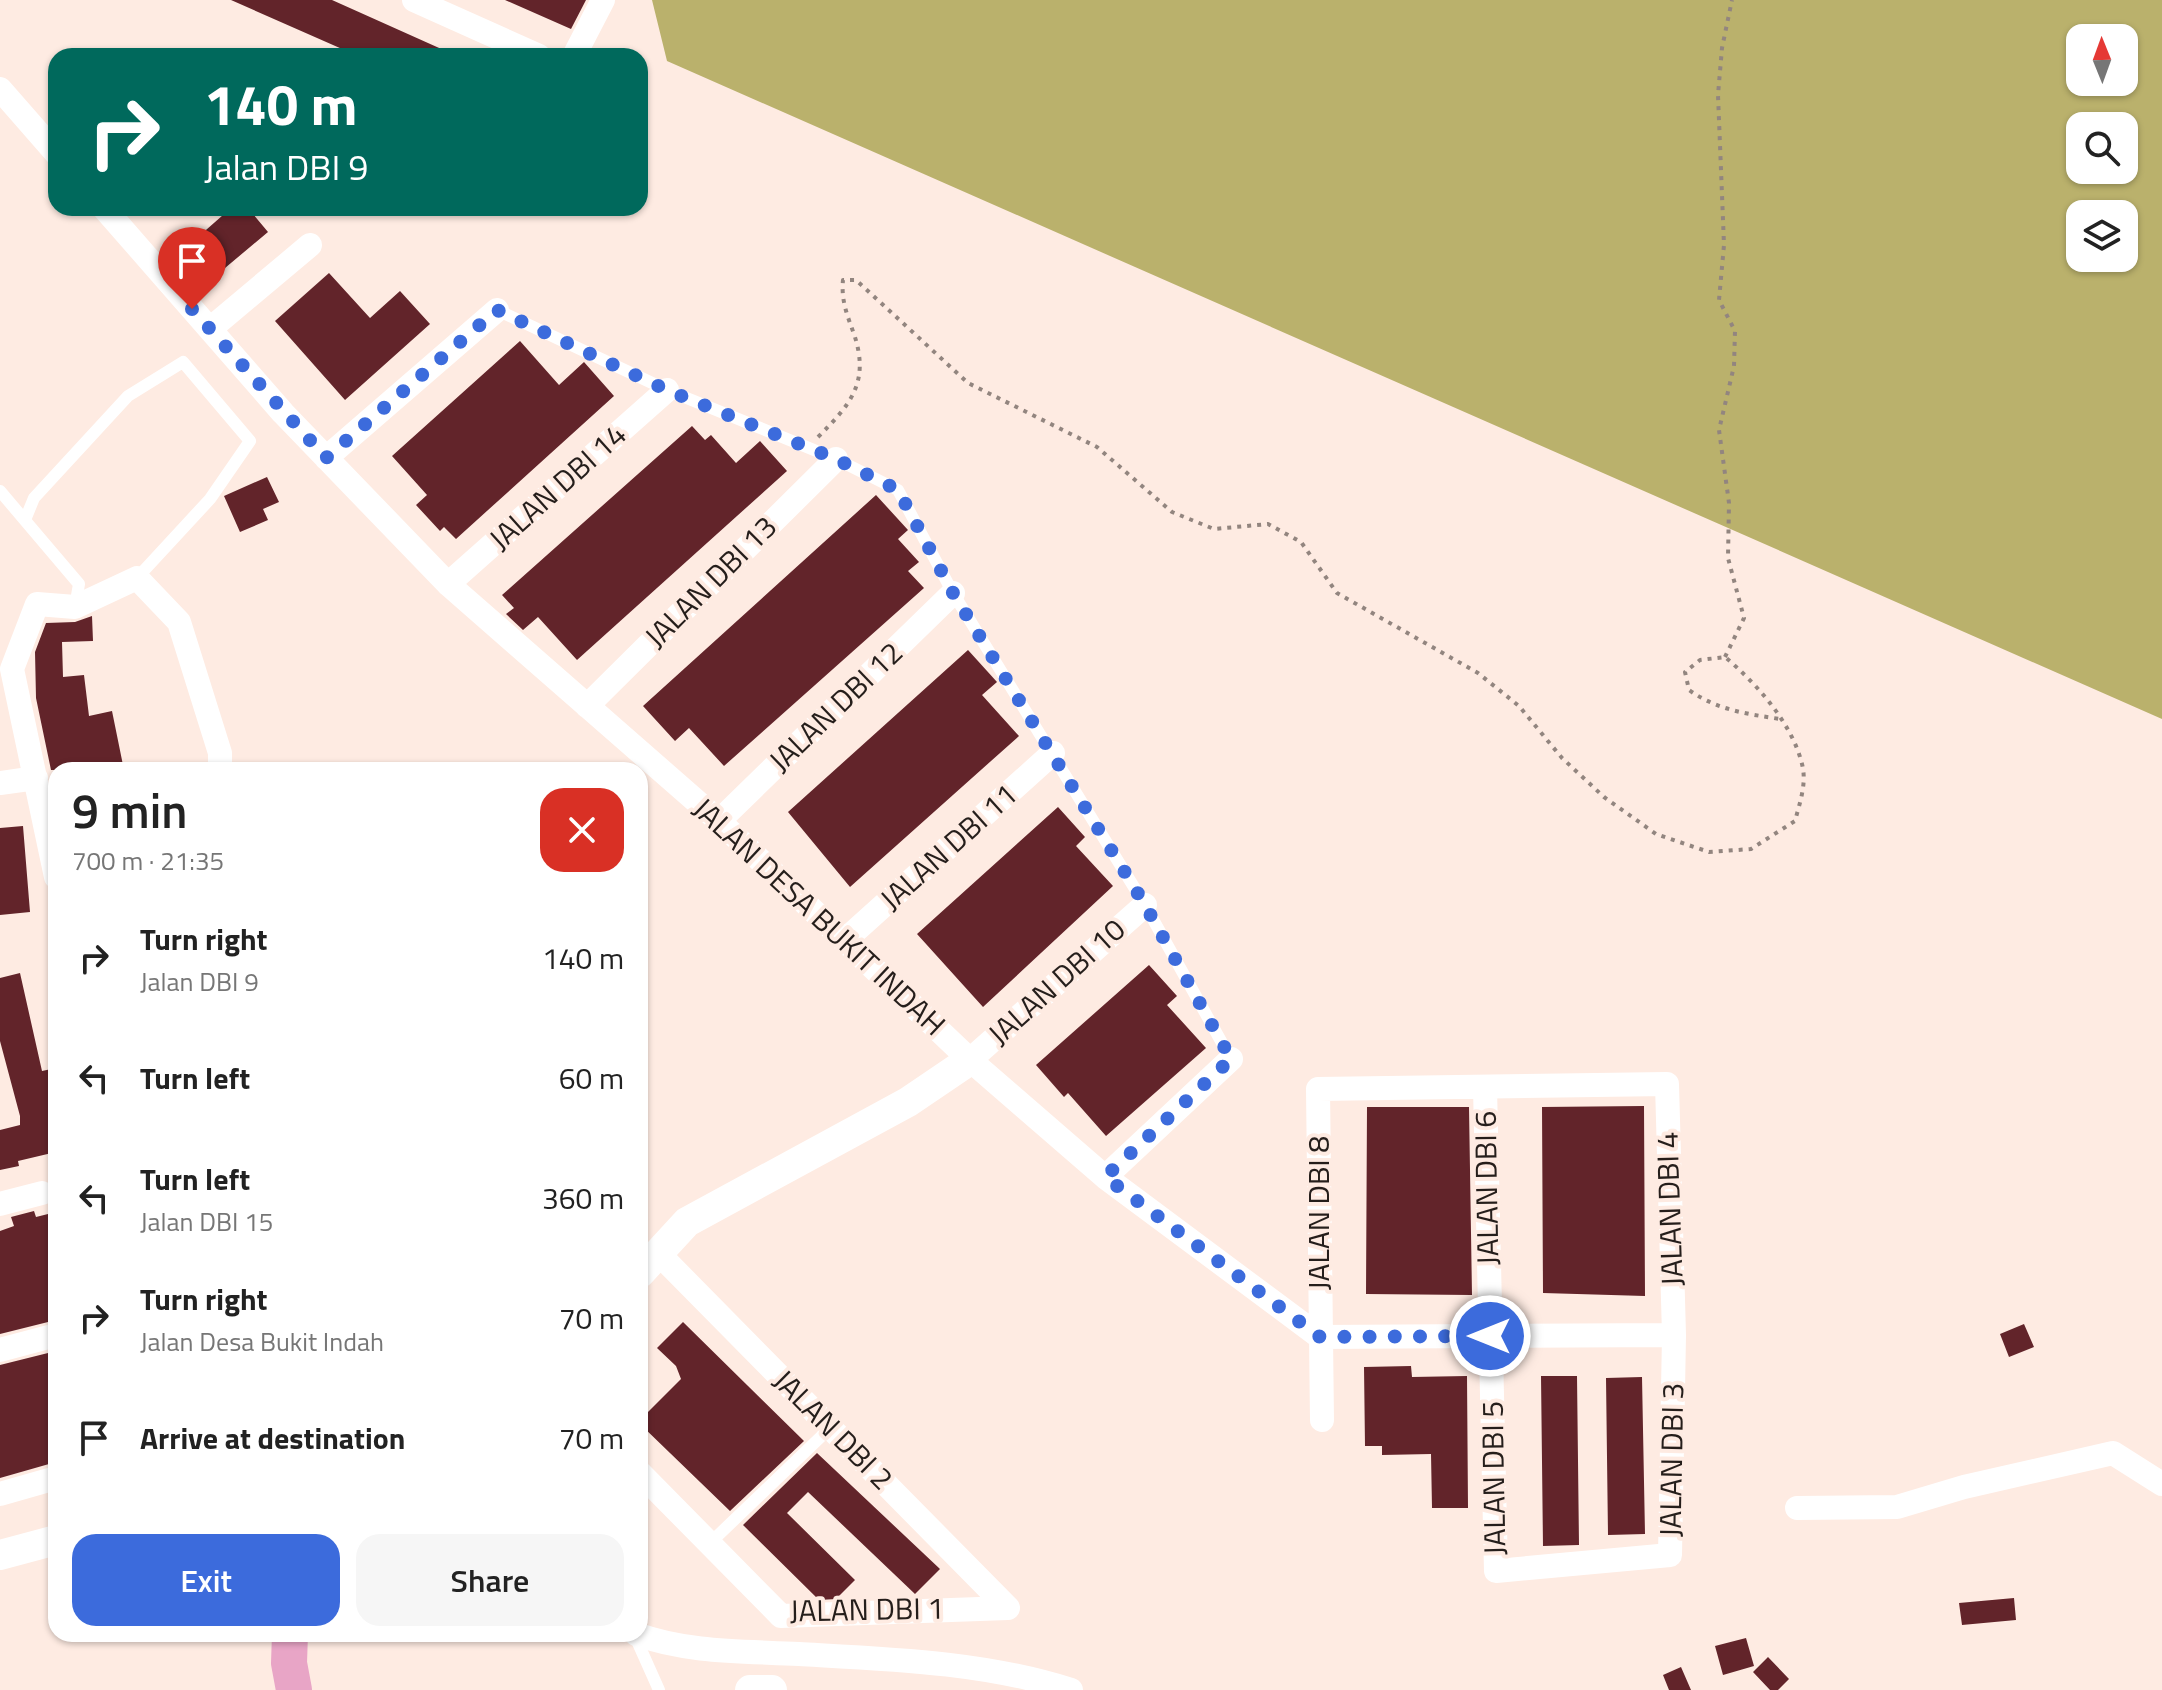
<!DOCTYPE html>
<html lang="en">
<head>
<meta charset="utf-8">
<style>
	body { margin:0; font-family:"Titillium Web",sans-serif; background:#f6f6f6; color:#222; height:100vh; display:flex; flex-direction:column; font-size:30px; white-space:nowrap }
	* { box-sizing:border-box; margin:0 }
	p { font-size:26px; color:#767676 }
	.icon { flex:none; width:44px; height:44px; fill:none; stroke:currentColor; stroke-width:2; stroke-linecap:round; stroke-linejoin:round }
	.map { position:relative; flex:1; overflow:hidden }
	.side { position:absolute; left:48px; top:762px; width:600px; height:880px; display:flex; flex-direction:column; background:#fff; border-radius:24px; box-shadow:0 2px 6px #0004 }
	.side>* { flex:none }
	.hud { position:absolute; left:48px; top:48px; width:600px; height:168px; border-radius:24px; box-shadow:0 2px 6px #0004; background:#00695c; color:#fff; overflow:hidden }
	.needle { width:52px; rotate:359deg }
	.buttons { position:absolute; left:2066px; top:24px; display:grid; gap:16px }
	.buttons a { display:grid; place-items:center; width:72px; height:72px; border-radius:16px; background:#fff; box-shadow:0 2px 6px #0004; font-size:40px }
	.pin { position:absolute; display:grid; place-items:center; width:68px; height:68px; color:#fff; margin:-82px -34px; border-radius:50% 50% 50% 0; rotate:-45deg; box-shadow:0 0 8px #0007 }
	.pin .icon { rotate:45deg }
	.me { position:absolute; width:88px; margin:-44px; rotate:270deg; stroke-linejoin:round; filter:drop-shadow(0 0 6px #0008) }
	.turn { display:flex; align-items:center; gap:28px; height:168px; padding:0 24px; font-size:36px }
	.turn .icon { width:104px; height:104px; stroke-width:2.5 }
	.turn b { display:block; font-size:56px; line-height:68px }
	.round { display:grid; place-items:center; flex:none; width:84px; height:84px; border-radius:24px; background:#f6f6f6 }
	.overview { display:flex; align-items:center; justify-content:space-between; height:136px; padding:0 24px }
	h1 { font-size:48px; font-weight:600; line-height:60px }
	.button { display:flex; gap:16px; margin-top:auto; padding:16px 24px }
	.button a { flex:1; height:92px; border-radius:24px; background:#3c6bdc; color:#fff; font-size:32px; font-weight:600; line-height:92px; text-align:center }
	.button a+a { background:#f6f6f6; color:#222 }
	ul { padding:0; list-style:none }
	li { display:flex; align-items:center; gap:24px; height:120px; padding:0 24px }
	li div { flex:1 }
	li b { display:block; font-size:30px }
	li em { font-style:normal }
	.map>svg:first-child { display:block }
	.forest { fill:#bab16c; fill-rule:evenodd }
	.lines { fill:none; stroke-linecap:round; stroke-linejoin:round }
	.river { stroke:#e8a5c6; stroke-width:36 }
	.building { fill:#62242a }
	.path { stroke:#92857f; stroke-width:4; stroke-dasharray:4 6; stroke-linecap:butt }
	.service { stroke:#fff; stroke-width:12 }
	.minor { stroke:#fff; stroke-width:24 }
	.tertiary { stroke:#fff; stroke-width:30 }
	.route { stroke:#3c6bdc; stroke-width:14; stroke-dasharray:0 25.2 }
	.labels { text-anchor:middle; stroke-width:8; stroke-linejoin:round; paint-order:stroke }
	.street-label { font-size:30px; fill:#251e1b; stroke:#feebe2 }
</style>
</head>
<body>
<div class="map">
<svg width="2162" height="1690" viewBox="0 0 2162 1690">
	<rect width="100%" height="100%" fill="#feebe2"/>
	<!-- forest -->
	<path class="forest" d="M652,0H2162V719L667,61ZM2080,38H2124V82H2080ZM2080,126H2124V170H2080ZM2080,214H2124V258H2080Z"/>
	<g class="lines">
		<!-- river -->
		<path class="river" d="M290,1634L289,1663L294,1690"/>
	</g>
	<!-- building -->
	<path class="building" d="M231,0H332L457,56H358Z
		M505,0H586L571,29Z
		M231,208H248L268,232L225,268L198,237Z
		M329,273L370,318L400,291L430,324L345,400L275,321Z
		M520,341L559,385L584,362L614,396L456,539L444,527L440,531L416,505L427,495L392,456Z
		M692,426L705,440L711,435L736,463L760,441L787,471L577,660L538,617L523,630L506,614L514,608L502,595Z
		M267,477L279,502L263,509L268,520L240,532L224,496Z
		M876,495L908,530L898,539L919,562L908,571L924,588L724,766L689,728L675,741L643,706Z
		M92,616L93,641L62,642L63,677L84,675L89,716L112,711L124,770H51L36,698L35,652L46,623L75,622Z
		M968,650L997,682L982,695L1019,736L850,887L788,812Z
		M1058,807L1085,837L1076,846L1113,886L983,1007L917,934Z
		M23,826L30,912L0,915V828Z
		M1149,965L1177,996L1167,1005L1206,1048L1106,1136L1068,1093L1064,1097L1036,1065Z
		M20,973L42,1071L56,1068V1152L18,1161L19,1166L0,1170V1130L20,1125V1116L0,1041V978Z
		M1644,1106L1645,1296L1543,1293L1542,1107Z
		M1367,1107H1469L1472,1295L1366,1294Z
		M34,1211L36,1217L56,1212V1320L0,1334V1231L14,1226L11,1217Z
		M683,1322L804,1441L730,1511L640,1424V1420L681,1379L676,1366L657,1348Z
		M2024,1324L2034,1347L2009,1357L2000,1334Z
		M56,1351V1462L0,1478V1365Z
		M1411,1366L1412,1377L1467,1376L1468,1508H1432L1431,1454L1382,1455V1446H1365L1364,1367Z
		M1541,1376H1577L1579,1545L1543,1546Z
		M1642,1377L1645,1534L1608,1535L1606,1378Z
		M817,1453L940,1569L915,1594L808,1492L787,1513L855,1580L836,1599L819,1600L743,1525Z
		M2014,1598L2016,1620L1962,1625L1959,1603Z
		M1746,1638L1754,1666L1723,1675L1715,1646Z
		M1768,1657L1789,1679L1778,1690H1770L1753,1672Z
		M1681,1667L1691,1690H1669L1663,1675Z"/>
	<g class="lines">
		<!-- path -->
		<path class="path" d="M818,437C851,404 870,382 854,334C847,315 841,300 843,280H856L968,383L1097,447L1172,512L1214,529L1268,524L1301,542L1337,593L1478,673L1519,706L1562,758L1604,797L1656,834L1709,852L1751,849L1795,821C1800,802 1807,783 1802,764C1792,723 1756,683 1725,657L1700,660L1685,672L1689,690C1717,710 1747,714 1780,719
			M1725,657L1744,618L1728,558L1729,503L1719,430L1734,366L1735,331L1719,300L1724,245L1718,95L1722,48L1732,0"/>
		<!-- service -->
		<path class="service" d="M497,310L667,390L836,459L898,490L953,593L1145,905L1231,1059
			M0,491L79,584L75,607
			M25,520L34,498L128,396L183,362L250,441L210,499L137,578
			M709,1544L830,1428
			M634,1634L659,1690"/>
		<!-- minor -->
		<path class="minor" d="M414,0L539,56
			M574,56L603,0
			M0,89L56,153
			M104,208L283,413L448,584L719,821L970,1060L1105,1177L1320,1337L1674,1335
			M210,329L310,245
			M326,458L497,310
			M448,584L667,390
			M12,669L37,604L75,607L137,578L179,622L220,753V770
			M12,669L56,877
			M587,706L836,459
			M0,783L36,778
			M719,821L953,593
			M844,941L1053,753
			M970,1060L1145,905
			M1105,1177L1231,1059
			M0,1204L42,1193
			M658,1253L1008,1608
			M0,1350L56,1335
			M1322,1420L1318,1089L1667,1084L1674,1335L1670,1555L1496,1571L1485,1087
			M640,1473L781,1616L1008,1608
			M0,1494L56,1478
			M1797,1508L1897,1507L1964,1487L2113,1453L2162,1484
			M636,1634C688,1653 744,1651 799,1654C890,1659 984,1662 1071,1690"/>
		<!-- tertiary -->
		<path class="tertiary" d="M640,1273L687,1222L908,1102L970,1060
			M0,1555L56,1540
			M750,1690H772"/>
	</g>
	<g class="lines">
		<!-- route -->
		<path class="route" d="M192,309L326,458L497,310L667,390L836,459L898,490L953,593L1145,905L1231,1059L1105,1177L1320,1337L1490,1336"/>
	</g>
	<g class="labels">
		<!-- street labels -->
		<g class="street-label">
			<text transform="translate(558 487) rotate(-42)" y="10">JALAN DBI 14</text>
			<text transform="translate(711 582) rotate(-45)" y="10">JALAN DBI 13</text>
			<text transform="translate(836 707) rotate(-44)" y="10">JALAN DBI 12</text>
			<text transform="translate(949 847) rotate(-42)" y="10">JALAN DBI 11</text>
			<text transform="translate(819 917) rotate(43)" y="10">JALAN DESA BUKIT INDAH</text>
			<text transform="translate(1057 982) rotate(-42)" y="10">JALAN DBI 10</text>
			<text transform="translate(1487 1188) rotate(-91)" y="10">JALAN DBI 6</text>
			<text transform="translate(1670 1209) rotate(-92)" y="10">JALAN DBI 4</text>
			<text transform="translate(1319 1213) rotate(-90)" y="10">JALAN DBI 8</text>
			<text transform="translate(833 1430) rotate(45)" y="10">JALAN DBI 2</text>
			<text transform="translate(1672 1460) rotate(-89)" y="10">JALAN DBI 3</text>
			<text transform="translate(1494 1478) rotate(-91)" y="10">JALAN DBI 5</text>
			<text transform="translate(867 1610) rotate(-1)" y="10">JALAN DBI 1</text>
		</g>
	</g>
</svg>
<div class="buttons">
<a><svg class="needle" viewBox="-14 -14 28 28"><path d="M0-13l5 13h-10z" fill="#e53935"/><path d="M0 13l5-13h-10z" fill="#767676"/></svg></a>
<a><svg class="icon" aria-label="search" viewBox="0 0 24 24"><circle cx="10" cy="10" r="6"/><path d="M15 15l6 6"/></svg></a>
<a><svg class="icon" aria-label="layers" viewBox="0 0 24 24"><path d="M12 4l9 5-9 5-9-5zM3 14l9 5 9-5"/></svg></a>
</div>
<div class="pin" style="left:192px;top:309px;background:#d93025"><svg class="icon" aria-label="arrive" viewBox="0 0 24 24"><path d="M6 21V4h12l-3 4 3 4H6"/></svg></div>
<svg class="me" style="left:1490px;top:1336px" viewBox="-20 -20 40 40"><circle r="17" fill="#3c6bdc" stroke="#fff" stroke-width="3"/><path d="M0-11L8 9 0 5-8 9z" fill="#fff"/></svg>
<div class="hud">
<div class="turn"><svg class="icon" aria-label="right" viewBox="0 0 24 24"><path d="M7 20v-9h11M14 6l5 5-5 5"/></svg><div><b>140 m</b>Jalan DBI 9</div></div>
</div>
<section class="side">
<div class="overview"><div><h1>9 min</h1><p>700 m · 21:35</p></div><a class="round" style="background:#d93025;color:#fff"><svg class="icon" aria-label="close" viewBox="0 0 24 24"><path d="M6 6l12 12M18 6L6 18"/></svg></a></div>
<ul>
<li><svg class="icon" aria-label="right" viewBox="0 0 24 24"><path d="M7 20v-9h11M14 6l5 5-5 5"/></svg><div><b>Turn right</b><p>Jalan DBI 9</p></div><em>140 m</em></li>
<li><svg class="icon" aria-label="left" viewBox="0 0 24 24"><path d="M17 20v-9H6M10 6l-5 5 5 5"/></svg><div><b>Turn left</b></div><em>60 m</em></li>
<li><svg class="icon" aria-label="left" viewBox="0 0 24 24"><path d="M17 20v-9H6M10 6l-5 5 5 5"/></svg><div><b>Turn left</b><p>Jalan DBI 15</p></div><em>360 m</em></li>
<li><svg class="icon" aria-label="right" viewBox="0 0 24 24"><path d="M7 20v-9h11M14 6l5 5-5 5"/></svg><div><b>Turn right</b><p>Jalan Desa Bukit Indah</p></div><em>70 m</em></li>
<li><svg class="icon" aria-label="arrive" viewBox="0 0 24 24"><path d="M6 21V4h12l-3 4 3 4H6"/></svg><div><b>Arrive at destination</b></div><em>70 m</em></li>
</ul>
<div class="button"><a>Exit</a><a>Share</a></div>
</section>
</div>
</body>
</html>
